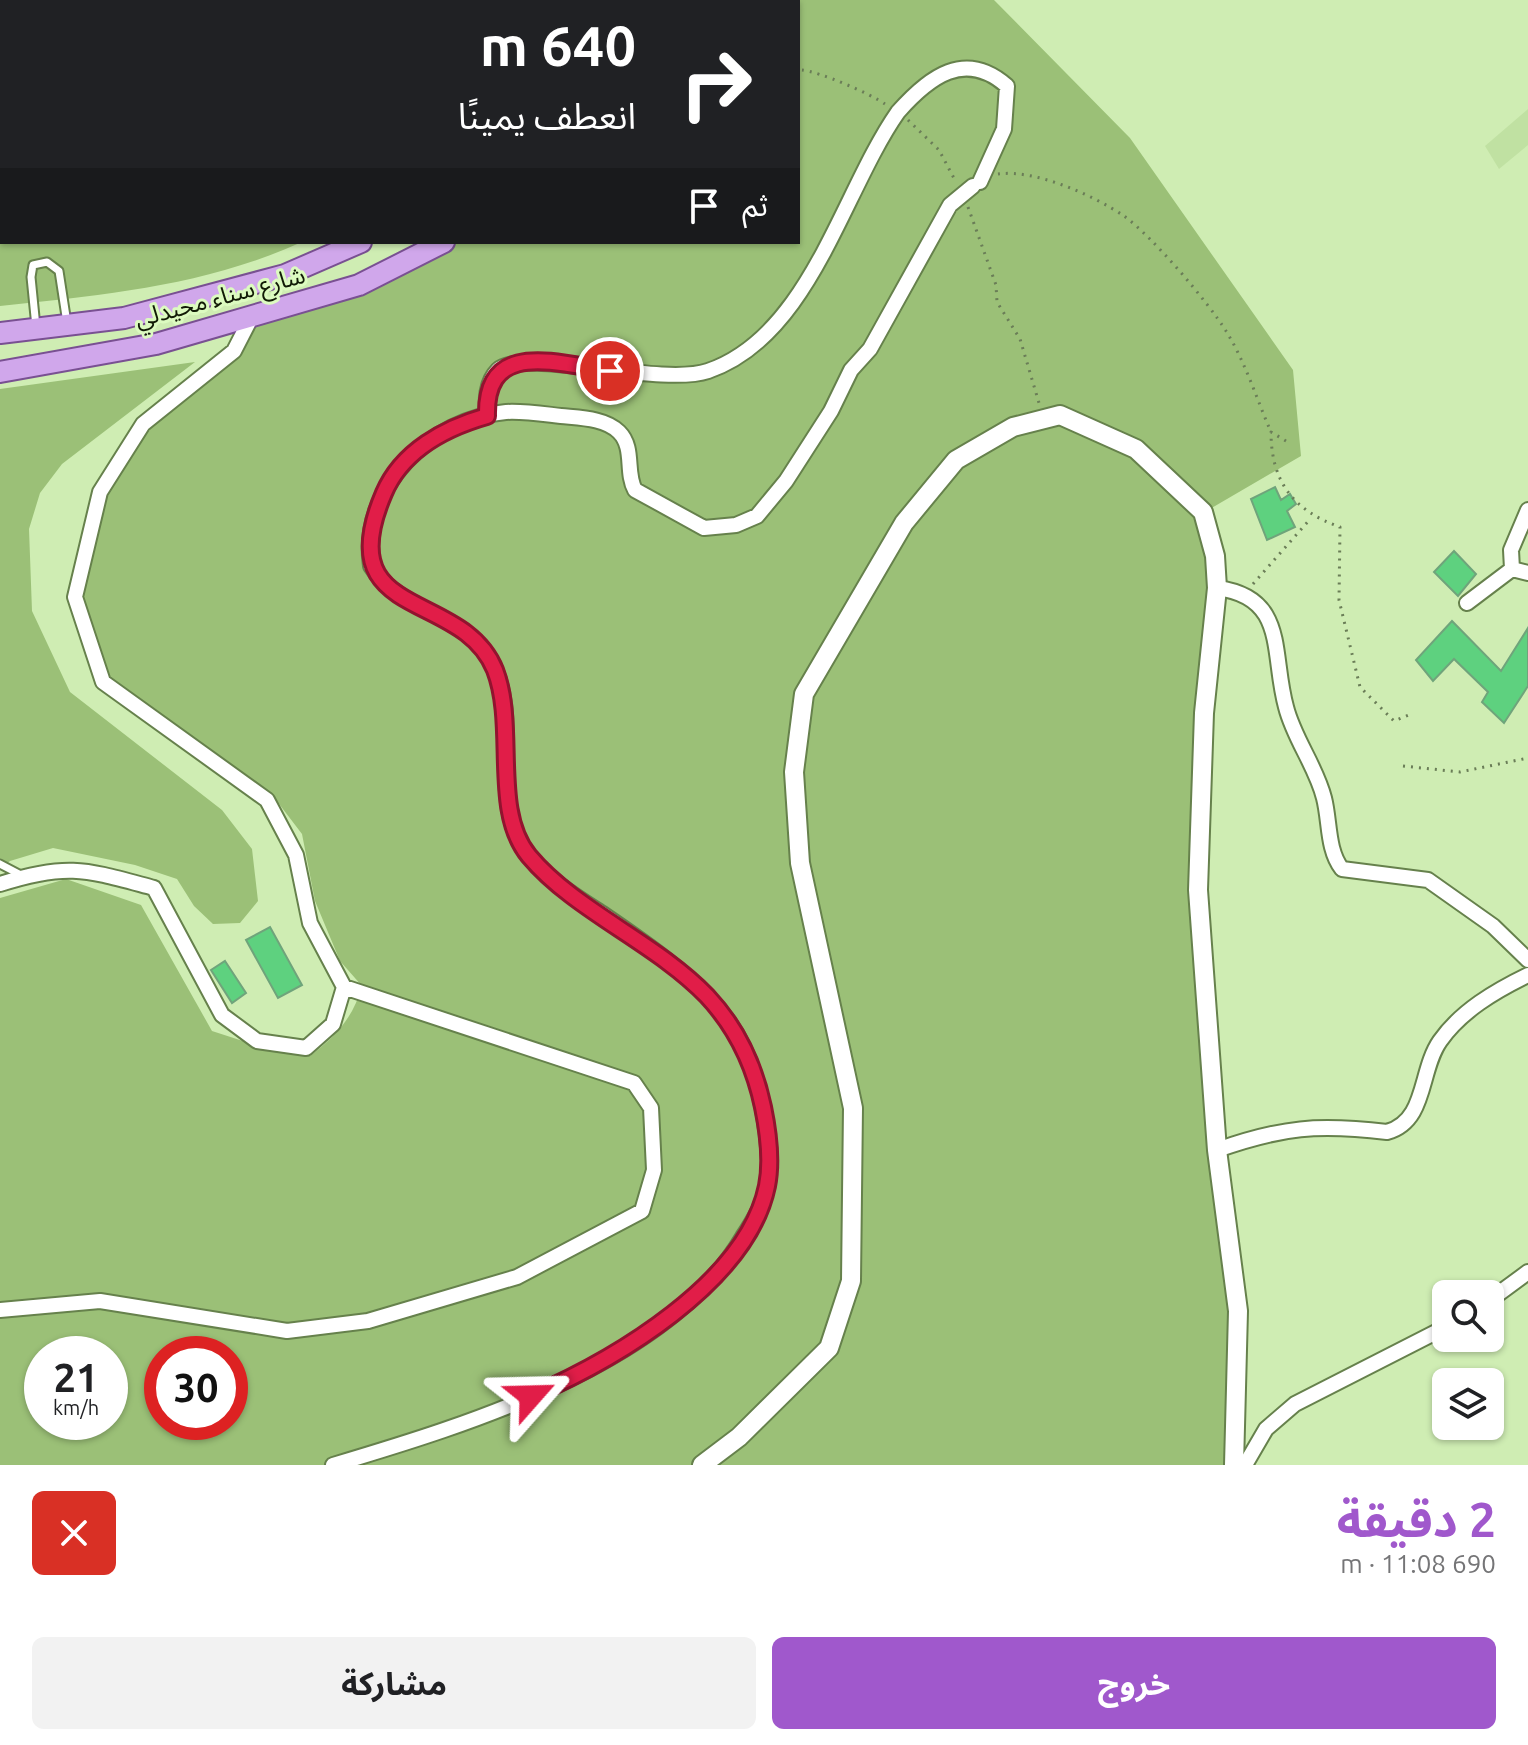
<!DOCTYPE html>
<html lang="ar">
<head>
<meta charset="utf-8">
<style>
	body { margin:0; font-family:Ubuntu,"Noto Sans Arabic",sans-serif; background:#f2f2f2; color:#202124; direction:rtl; height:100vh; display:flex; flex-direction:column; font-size:30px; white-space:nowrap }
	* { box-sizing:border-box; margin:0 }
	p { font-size:26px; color:#757577 }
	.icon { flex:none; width:44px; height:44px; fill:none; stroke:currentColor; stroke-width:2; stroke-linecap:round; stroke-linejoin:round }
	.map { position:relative; height:1465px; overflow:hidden; direction:ltr }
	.sheet { display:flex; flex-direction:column; background:#fff; flex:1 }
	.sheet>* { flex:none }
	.hud { position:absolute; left:0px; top:0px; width:800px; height:244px; box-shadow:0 2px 6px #0004; direction:rtl; background:#202124; color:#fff; overflow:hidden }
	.tools { position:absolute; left:1432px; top:1280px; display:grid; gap:16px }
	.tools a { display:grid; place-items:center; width:72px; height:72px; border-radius:12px; background:#fff; box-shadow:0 2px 6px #0004; font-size:40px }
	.speed { position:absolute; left:24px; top:1336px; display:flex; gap:16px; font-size:40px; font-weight:700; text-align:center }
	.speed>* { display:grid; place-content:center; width:104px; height:104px; border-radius:50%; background:#fff; box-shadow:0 2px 6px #0004; line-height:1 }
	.speed small { font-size:20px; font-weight:400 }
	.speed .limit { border:12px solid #d22; background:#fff; color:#111 }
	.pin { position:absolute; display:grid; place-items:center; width:68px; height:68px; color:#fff; margin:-34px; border:4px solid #fff; border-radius:50%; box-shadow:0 2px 8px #0007 }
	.me { position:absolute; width:88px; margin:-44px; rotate:65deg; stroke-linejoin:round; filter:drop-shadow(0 0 6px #0008) }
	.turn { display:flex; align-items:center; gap:28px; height:168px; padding:0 32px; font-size:36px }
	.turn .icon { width:104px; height:104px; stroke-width:2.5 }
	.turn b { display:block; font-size:56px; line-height:68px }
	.then { display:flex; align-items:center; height:76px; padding:0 32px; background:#0003; gap:16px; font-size:30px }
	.round { display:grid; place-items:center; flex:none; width:84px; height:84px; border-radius:12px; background:#f2f2f2 }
	.summary { display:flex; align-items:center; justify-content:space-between; height:136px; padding:0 32px }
	h1 { font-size:48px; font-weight:700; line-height:60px; color:#a058cc }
	.button { display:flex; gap:16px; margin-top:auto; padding:16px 32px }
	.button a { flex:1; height:92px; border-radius:12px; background:#a058cc; color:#fff; font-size:32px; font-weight:700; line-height:92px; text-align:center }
	.button a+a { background:#f2f2f2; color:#202124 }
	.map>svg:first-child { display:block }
	.built { fill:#c0e1a2 }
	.green { fill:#9bc077; fill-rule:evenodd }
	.building { fill:#5ed17f; stroke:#6fa47b; stroke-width:2 }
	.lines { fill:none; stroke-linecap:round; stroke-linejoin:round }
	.lane-casing { stroke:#66814c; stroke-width:11 }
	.street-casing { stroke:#66814c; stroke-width:18 }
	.secondary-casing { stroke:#66814c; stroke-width:22 }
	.primary-casing { stroke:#795092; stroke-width:24 }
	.path { stroke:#6a7d57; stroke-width:3; stroke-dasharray:2 6; stroke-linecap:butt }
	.lane { stroke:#fff; stroke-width:7 }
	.street { stroke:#fff; stroke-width:14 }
	.secondary { stroke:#fff; stroke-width:18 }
	.primary { stroke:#d0a7eb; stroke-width:20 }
	.route-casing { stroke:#92132f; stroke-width:20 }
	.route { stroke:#e11d48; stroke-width:14 }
	.labels { text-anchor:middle; stroke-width:6; stroke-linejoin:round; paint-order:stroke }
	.street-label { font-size:24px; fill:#111b06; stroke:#dcfbc0 }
</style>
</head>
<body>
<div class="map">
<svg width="1528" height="1465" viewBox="0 0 1528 1465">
	<rect width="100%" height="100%" fill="#cfedb3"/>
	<!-- built -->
	<path class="built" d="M1528,109V145L1499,169L1485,146Z"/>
	<!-- green -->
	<path class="green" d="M718,0H994L1130,138L1293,370L1301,456L1203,513L1211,543L1198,890L1238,1311L1234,1465H0V898L66,879L141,905L212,1031L268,1049L310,1056C336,1036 353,1018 362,986L340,961L315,901L302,834L273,796L103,682L75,597L100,492L143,424L234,351L252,316L444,242H798V2ZM42,1354H110V1422H42ZM162,1354H230V1422H162Z
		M0,219L2,242H302C205,286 104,295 0,306Z
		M195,362L62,464L40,493L29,529L32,611L70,692L222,810L252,849L258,901L240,923L213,924L194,906L177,879L135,865L53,848L10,861L0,869V389Z"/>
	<!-- building -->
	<path class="building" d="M1275,487L1281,500L1290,494L1296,504L1287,511L1295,527L1267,540L1251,499Z
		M1454,551L1476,574L1458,596L1434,572Z
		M1452,621L1501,671L1528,628V686L1504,723L1482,702L1488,692L1454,659L1433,681L1416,660Z
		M270,927L302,985L278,998L246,940Z
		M225,961L246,993L232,1003L211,970Z"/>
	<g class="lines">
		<!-- lane casing -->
		<g class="lane-casing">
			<path id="lane" d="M36,327L31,277L33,265L47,262L59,271L67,323
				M0,864L21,875"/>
		</g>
		<!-- street casing -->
		<g class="street-casing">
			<path id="street" d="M487,416C486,400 486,382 498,370C522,347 661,387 708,371C810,336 842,192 898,112C929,77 965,49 1007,86L1004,129L980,182
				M1512,569L1511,550L1528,510
				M1217,588C1288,597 1271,654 1286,707C1294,739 1316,766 1324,798C1330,821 1327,850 1342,869L1428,880L1493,926L1528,960
				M1467,603L1512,569L1528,573
				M0,884C69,862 87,870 154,888L222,1015L257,1041L306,1048L333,1024L344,987L310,923L296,855L267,800L103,682L75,597L100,492L143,424L234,351L252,316
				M1217,1150C1282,1127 1318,1124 1387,1132C1427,1121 1419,1071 1440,1041C1461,1011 1495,991 1528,975
				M1490,1300L1528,1272
				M0,1310L100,1301L287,1331L368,1321L517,1277L642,1211L654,1170L651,1108L634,1083L344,987
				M333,1465C467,1425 668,1364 743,1237C754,1220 765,1202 768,1182C771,1165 768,1147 766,1129C761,1090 750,1050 726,1018C693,976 648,945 604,915C578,898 551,882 531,858C484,805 525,720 490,659C463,614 399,611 371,566C359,488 431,418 506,412C524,411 543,414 561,416C580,418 605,418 619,432C635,448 625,472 635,490L704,528L736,525L757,516L786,481L831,411L851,370L870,349L950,205L973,186
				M1245,1465L1266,1429L1295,1404L1446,1327"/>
		</g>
		<!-- secondary casing -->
		<g class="secondary-casing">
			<path id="secondary" d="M702,1465L739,1437L829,1348L851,1281L853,1108L800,863L794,772L804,694L904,523L956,460L1013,427L1060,415L1136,449L1203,512L1215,556L1217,588L1204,713L1198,890L1217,1150L1238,1311L1234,1465"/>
		</g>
		<!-- primary casing -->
		<g class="primary-casing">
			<path id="primary" d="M676,2L678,0
				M717,2L718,0
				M0,333L124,318L285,275L361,242
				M0,372L156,344L359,285L444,242"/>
		</g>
		<!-- path -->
		<path class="path" d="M802,70C820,72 869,93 885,104
			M908,120L939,150L956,182
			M998,174C1035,169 1093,195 1124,216C1152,236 1208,302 1226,331C1245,361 1257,400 1271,432
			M968,207L996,285L997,302L1020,339L1039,403
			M1286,441L1271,432C1271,482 1294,511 1340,527L1339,600L1360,687L1394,721L1411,714
			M1253,584L1311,518
			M1403,766L1460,772L1528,758"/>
		<!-- lane -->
		<use href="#lane" class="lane"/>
		<!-- street -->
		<use href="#street" class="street"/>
		<!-- secondary -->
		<use href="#secondary" class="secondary"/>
		<!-- primary -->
		<use href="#primary" class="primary"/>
	</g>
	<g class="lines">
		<!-- route casing -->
		<g class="route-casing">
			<path id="route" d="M531,1396C614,1360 747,1283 767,1186C772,1161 768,1131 763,1107C754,1064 737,1028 707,996C655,942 575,911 529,856C491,810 517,727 495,670C462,588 328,623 384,493C402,451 445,428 487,416C485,338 558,364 610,371"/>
		</g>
		<!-- route -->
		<use href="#route" class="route"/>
	</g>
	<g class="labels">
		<!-- street labels -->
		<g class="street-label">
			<text transform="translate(220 297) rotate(-15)" y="8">شارع سناء محيدلي</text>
		</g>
	</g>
</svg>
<div class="tools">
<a><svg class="icon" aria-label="search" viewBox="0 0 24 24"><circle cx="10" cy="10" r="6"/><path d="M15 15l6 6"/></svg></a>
<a><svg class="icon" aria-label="layers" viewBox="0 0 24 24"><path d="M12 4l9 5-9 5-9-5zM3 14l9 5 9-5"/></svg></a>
</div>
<div class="speed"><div>21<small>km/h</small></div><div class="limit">30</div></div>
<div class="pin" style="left:610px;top:371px;background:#d93025"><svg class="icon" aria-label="arrive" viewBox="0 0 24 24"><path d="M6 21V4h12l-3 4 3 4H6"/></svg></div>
<svg class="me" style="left:531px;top:1396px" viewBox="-20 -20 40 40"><path d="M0-17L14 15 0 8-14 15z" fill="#e11d48" stroke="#fff" stroke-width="4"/></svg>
<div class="hud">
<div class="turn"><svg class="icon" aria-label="right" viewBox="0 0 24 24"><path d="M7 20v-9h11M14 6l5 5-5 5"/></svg><div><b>640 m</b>انعطف يمينًا</div></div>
<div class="then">ثم<svg class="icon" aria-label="arrive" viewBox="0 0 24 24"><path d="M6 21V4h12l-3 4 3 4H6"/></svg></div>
</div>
</div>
<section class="sheet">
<div class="summary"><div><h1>2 دقيقة</h1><p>690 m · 11:08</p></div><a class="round" style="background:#d93025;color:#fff"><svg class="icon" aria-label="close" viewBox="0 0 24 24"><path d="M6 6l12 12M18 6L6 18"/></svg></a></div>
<div class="button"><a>خروج</a><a>مشاركة</a></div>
</section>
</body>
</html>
